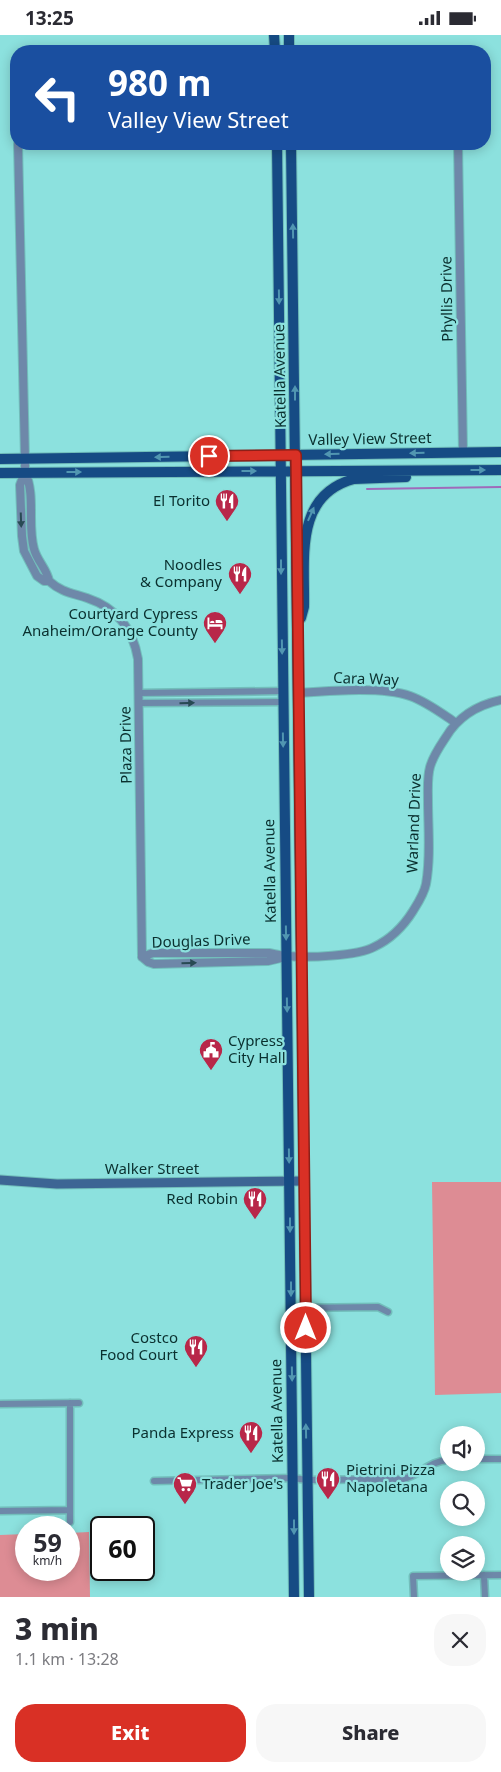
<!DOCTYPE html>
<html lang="en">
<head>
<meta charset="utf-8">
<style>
	body { margin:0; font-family:"Noto Sans",sans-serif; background:#f7f7f7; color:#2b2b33; height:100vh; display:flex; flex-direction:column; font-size:19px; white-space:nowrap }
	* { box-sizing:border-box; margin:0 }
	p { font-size:16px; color:#7c7c81 }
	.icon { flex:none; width:28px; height:28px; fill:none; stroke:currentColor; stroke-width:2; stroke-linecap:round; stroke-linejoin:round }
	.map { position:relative; height:1562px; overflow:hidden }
	.sheet { display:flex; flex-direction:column; background:#fff; flex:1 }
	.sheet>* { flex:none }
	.top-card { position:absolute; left:10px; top:10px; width:481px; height:105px; border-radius:20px; box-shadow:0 2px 12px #0003; background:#1a4fa0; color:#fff; overflow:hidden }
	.controls { position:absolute; left:440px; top:1391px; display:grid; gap:10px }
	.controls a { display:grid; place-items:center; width:45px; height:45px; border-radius:50%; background:#fff; box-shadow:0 2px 12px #0003; font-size:25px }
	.speed { position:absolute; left:15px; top:1481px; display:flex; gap:10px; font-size:25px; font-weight:700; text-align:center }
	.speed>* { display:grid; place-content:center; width:65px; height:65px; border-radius:50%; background:#fff; box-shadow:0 2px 12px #0003; line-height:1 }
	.speed small { font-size:12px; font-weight:400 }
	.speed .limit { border:2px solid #111; border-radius:8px; background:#fff; color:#111 }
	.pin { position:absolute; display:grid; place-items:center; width:42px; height:42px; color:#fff; margin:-21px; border:2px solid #fff; border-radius:50%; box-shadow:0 1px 5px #0007 }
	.me { position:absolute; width:55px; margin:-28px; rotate:0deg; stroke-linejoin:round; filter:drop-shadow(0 0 4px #0008) }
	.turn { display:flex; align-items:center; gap:18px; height:105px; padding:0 15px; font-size:22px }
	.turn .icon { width:65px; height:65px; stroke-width:2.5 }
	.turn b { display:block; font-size:35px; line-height:42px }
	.round { display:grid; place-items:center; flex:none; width:52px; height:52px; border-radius:20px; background:#f7f7f7 }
	.head { display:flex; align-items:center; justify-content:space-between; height:85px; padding:0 15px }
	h1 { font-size:30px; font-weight:800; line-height:38px }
	.button { display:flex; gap:10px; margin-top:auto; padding:10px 15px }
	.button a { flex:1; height:58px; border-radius:20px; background:#d93025; color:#fff; font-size:20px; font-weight:800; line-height:58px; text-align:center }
	.button a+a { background:#f7f7f7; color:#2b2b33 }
	.status { display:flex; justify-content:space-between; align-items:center; height:35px; padding:0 25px; background:#fff; direction:ltr }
	.status svg { height:14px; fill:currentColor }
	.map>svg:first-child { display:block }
	.green { fill:#dd8c94 }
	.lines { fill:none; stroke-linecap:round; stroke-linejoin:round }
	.stream { stroke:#9f6aba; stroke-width:2 }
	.minor-casing { stroke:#72bebb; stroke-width:9 }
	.tertiary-casing { stroke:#72bebb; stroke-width:10 }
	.secondary-casing { stroke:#72bebb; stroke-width:11 }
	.primary-casing { stroke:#72bebb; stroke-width:12 }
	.minor { stroke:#6e88a9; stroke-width:6 }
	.tertiary { stroke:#6e88a9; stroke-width:8 }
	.secondary { stroke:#3d6594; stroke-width:9 }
	.primary { stroke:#164b84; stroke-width:10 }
	.oneway { fill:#5196b1 }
	.oneway2 { fill:#284a54 }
	.route-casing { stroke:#8d1f18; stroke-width:12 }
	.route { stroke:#d93025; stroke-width:9 }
	.labels { text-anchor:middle; stroke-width:4.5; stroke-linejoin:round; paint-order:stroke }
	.street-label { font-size:15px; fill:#0a302f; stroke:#8ce1de }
	.poi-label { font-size:15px; fill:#0a302f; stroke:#8ce1de; text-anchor:end }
</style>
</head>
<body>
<div class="status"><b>13:25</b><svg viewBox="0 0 49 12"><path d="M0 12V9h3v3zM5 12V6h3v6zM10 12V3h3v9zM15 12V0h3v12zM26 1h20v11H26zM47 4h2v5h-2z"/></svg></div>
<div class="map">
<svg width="501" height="1562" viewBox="0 0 501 1562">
	<rect width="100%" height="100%" fill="#8ce1de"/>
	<!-- green -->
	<path class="green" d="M432,1147H501V1358L435,1360Z
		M89,1497L90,1562H0V1500L26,1499V1535H69V1498Z"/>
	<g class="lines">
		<!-- stream -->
		<path class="stream" d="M367,454L501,452"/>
		<!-- minor casing -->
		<g class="minor-casing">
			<path id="minor" d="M139,658L283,656
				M139,668L283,667
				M291,1273L378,1272L388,1277
				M70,1368V1487
				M0,1369L79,1368
				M476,1424H501
				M154,1446L293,1443L307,1445L403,1444C421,1440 428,1426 449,1425
				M0,1476L70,1475
				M484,1540L485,1562
				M414,1562L413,1541L501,1540"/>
		</g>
		<!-- tertiary casing -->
		<g class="tertiary-casing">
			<path id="tertiary" d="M18,109L25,424V437L20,450L22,501L24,516L37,541L44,546H49
				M458,109L463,418
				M25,437C36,461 27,489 34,514C37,526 47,534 49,546C61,557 72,558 87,563C117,573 133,594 138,624L142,922
				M298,658C327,656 383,651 410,661C427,667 441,678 456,688
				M142,922L153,918H269C275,919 282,921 288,921C307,923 358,921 374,912C391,904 403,892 413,876C418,868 424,859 426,849C431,822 428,793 428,766C428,755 427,743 430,732C433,721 440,711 446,702C458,682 478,670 501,665
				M142,922L148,927L154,929L268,926L285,922"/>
		</g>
		<!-- secondary casing -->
		<g class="secondary-casing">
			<path id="secondary" d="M0,1145L57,1149L304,1146"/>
		</g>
		<!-- primary casing -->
		<g class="primary-casing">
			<path id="primary" d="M274,0L275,16
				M289,0V16
				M277,109L294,1562
				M291,109L309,1562
				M0,424L501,417
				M0,438L501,435
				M301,583L304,572C305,523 294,460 354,444L406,442"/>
		</g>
		<!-- minor -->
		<use href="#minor" class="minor"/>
		<!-- tertiary -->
		<use href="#tertiary" class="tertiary"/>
		<!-- secondary -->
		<use href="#secondary" class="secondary"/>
		<!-- primary -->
		<use href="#primary" class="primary"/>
	</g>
	<!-- one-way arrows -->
	<defs><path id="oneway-solid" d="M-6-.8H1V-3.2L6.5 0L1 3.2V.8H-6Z" transform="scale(1.25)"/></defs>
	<g class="oneway">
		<use href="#oneway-solid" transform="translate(293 196) rotate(-91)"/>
		<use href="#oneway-solid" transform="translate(279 262) rotate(89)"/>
		<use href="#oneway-solid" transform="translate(295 358) rotate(-90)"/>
		<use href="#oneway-solid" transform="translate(417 418) rotate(179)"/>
		<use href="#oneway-solid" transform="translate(332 419) rotate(179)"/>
		<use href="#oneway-solid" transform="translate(162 422) rotate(179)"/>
		<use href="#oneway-solid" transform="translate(478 435)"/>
		<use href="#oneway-solid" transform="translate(249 436)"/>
		<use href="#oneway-solid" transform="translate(74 437)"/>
		<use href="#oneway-solid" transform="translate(311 479) rotate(-66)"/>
		<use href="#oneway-solid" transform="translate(281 532) rotate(90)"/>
		<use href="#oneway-solid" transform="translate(282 612) rotate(89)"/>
		<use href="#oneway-solid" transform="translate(283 705) rotate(89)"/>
		<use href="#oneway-solid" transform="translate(286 898) rotate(89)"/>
		<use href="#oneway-solid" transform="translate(287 970) rotate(89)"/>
		<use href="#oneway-solid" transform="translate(289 1121) rotate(89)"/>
		<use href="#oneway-solid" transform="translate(290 1190) rotate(90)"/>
		<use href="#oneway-solid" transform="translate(291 1254) rotate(90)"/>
		<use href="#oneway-solid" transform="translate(292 1339) rotate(89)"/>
		<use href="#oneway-solid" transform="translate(306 1396) rotate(-91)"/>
		<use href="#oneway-solid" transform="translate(294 1492) rotate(90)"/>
	</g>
	<g class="oneway2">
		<use href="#oneway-solid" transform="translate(21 485) rotate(88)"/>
		<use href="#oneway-solid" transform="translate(187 668) rotate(-1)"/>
		<use href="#oneway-solid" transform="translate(189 928) rotate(-1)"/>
	</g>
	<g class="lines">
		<!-- route casing -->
		<g class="route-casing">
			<path id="route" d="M209,421L296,420L306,1293"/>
		</g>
		<!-- route -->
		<use href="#route" class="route"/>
	</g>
	<!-- icons -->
	<defs>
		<g id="restaurant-pin" transform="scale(1.25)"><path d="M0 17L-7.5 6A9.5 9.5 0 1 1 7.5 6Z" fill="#b82749" stroke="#8ce1de"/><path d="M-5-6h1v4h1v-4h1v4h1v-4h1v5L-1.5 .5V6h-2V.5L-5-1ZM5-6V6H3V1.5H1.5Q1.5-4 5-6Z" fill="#fff"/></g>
		<g id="hotel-pin" transform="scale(1.25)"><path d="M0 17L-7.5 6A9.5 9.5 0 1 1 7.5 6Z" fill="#b82749" stroke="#8ce1de"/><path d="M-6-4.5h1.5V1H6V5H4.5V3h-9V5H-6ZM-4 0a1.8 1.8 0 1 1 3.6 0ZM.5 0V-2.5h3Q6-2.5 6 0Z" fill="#fff"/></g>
		<g id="civic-pin" transform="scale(1.25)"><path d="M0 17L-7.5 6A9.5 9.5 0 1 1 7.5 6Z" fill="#b82749" stroke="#8ce1de"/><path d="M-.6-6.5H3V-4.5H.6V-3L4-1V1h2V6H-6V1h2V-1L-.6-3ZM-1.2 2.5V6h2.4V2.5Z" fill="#fff"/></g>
		<g id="supermarket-pin" transform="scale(1.25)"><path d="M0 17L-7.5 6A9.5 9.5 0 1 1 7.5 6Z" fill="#b82749" stroke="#8ce1de"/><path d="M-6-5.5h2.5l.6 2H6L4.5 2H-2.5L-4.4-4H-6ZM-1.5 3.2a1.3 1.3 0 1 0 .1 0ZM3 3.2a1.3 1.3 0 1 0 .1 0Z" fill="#fff"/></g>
	</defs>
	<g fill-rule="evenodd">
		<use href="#restaurant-pin" x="227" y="466"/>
		<use href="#restaurant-pin" x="240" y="539"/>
		<use href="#hotel-pin" x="215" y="588"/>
		<use href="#civic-pin" x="211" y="1015"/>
		<use href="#restaurant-pin" x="255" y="1164"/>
		<use href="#restaurant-pin" x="196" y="1312"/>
		<use href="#restaurant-pin" x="251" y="1398"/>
		<use href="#restaurant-pin" x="328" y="1444"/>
		<use href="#supermarket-pin" x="185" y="1449"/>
	</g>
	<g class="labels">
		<!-- street labels -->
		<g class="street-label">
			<text transform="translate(447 264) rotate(-91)" y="5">Phyllis Drive</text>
			<text transform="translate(280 341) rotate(-91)" y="5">Katella Avenue</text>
			<text transform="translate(370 404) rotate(-1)" y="5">Valley View Street</text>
			<text transform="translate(366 644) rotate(2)" y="5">Cara Way</text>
			<text transform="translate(126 710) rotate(-91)" y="5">Plaza Drive</text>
			<text transform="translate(414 788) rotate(-88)" y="5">Warland Drive</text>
			<text transform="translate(270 836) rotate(-91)" y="5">Katella Avenue</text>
			<text transform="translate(201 906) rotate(-2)" y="5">Douglas Drive</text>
			<text x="152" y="1139">Walker Street</text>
			<text transform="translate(277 1376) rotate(-91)" y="5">Katella Avenue</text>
		</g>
		<!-- poi labels -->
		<g class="poi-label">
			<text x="210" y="471">El Torito</text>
			<text x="222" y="535">Noodles<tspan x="222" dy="17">&amp; Company</tspan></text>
			<text x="198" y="584">Courtyard Cypress<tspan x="198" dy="17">Anaheim/Orange County</tspan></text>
			<text x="228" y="1011" text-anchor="start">Cypress<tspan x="228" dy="17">City Hall</tspan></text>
			<text x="238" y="1169">Red Robin</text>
			<text x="178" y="1308">Costco<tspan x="178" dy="17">Food Court</tspan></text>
			<text x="234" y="1403">Panda Express</text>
			<text x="346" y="1440" text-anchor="start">Pietrini Pizza<tspan x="346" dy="17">Napoletana</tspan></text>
			<text x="202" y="1454" text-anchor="start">Trader Joe's</text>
		</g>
	</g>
</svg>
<div class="controls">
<a><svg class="icon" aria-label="sound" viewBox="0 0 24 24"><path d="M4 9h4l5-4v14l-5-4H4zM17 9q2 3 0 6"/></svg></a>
<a><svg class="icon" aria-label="search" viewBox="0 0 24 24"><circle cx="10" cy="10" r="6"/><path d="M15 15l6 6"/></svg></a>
<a><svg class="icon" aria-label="layers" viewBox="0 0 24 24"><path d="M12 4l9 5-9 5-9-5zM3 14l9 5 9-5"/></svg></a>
</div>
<div class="speed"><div>59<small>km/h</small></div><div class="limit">60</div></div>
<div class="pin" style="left:209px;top:421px;background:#d93025"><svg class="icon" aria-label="arrive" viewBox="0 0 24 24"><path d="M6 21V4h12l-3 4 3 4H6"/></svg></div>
<svg class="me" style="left:306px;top:1293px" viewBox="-20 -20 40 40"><circle r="17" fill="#d93025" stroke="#fff" stroke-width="3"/><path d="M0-11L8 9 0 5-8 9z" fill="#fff"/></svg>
<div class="top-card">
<div class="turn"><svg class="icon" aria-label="left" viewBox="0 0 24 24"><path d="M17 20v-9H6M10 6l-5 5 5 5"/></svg><div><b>980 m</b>Valley View Street</div></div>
</div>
</div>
<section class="sheet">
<div class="head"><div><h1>3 min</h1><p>1.1 km · 13:28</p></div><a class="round"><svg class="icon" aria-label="close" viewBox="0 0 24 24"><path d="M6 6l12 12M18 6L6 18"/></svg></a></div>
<div class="button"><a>Exit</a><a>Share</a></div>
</section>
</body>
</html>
